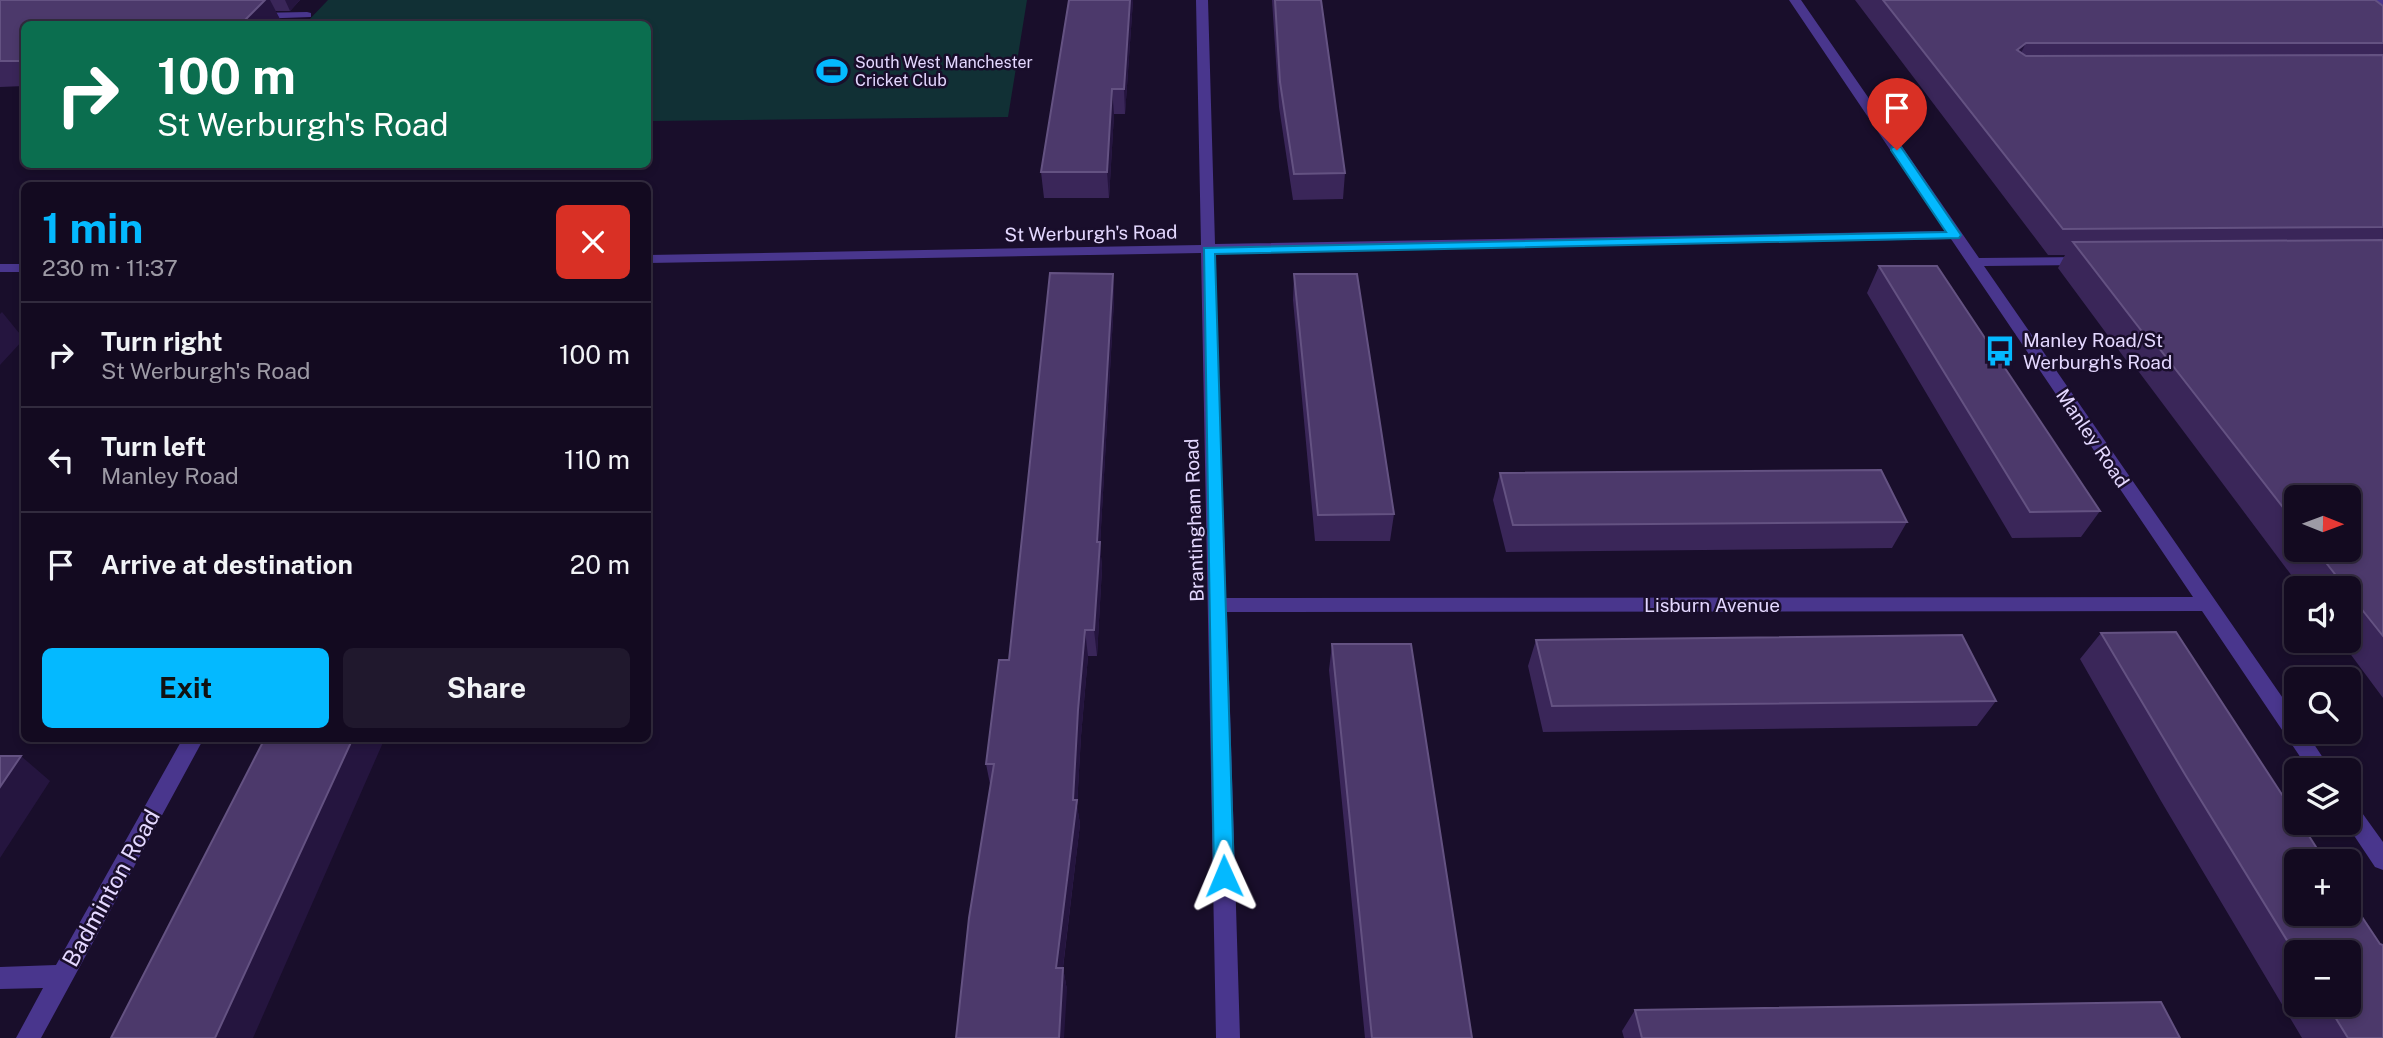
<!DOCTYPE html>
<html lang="en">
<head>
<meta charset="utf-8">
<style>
	body { margin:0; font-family:"Public Sans",sans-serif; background:#20182d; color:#f1f3f6; height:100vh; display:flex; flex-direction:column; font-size:26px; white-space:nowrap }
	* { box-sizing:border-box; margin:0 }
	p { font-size:23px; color:#9d9aa5 }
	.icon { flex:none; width:38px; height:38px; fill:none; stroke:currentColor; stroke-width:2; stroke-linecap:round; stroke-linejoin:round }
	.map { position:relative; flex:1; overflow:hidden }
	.side { position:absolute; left:21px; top:182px; width:630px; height:560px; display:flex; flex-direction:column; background:#130a20; border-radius:10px; box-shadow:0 4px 10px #0003,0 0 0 2px #322b3e }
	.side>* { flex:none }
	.guide { position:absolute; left:21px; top:21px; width:630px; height:147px; border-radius:10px; box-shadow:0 4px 10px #0003,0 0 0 2px #322b3e; background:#0b6e4f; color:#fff; overflow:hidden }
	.needle { width:46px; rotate:91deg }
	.controls { position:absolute; left:2284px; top:485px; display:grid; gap:14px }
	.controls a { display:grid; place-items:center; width:77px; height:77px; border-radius:10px; background:#130a20; box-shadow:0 4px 10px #0003,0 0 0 2px #322b3e; font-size:35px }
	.pin { position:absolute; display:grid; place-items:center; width:60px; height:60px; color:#fff; margin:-72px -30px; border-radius:50% 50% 50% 0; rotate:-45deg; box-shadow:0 0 7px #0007 }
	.pin .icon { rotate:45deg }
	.me { position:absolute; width:77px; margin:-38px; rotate:359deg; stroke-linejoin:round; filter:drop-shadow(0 0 5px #0008) }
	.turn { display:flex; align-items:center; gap:24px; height:147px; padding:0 21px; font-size:32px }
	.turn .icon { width:91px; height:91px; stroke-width:2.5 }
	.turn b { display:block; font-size:49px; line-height:60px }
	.round { display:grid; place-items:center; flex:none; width:74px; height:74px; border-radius:10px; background:#20182d }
	.headline { display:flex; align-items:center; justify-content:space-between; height:119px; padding:0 21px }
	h1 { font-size:42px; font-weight:700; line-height:52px; color:#04b9ff }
	.primary-button { display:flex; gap:14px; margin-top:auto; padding:14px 21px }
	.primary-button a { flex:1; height:80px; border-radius:10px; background:#04b9ff; color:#111; font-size:28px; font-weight:700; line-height:80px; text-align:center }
	.primary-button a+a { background:#20182d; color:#f1f3f6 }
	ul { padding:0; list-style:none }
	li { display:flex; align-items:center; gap:21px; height:105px; padding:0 21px; border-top:2px solid #322b3e }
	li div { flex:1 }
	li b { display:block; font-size:26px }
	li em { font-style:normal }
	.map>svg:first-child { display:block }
	.green { fill:#113035 }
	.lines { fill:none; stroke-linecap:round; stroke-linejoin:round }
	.minor { fill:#49368d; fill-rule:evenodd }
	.wall { fill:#3a2659; fill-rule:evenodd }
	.shaded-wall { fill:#25153f }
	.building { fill:#4c396b; stroke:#645282; stroke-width:2 }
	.route { fill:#04b9ff; stroke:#0378a6; stroke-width:2 }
	.labels { text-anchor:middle; stroke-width:5; stroke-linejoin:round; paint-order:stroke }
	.far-poi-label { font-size:16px; fill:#e4d8ff; stroke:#190e2b; text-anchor:start }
	.street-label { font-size:19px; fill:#e4d8ff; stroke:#190e2b }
	.poi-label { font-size:19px; fill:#e4d8ff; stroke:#190e2b; text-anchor:start }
	.near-street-label { font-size:23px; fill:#e4d8ff; stroke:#190e2b }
</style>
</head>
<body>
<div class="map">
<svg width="2383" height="1038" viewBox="0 0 2383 1038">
	<rect width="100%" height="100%" fill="#190e2b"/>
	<!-- green -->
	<path class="green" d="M328,0H1027L1008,117L648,121V24H305Z"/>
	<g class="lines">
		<!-- minor -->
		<path class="minor" d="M1196,0H1208L1215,244L1945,231L1789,0H1801L1979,258L2085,257L2092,261L2085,265L1984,266L2296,717V732H2306L2331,770H2309L2202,611L1227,612L1240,1038H1216L1201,253L648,263V255L1201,245ZM1951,239L2193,597L1226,598L1215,253Z
			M2371,0H2383V7Z
			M307,12L311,13V17L255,19L249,16L255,13Z
			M0,264H24V272H0Z
			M183,738H204L41,1038H16L43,988L0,989V967L56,965Z
			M2348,801L2355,803L2383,842V870L2375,867L2345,822H2348Z"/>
	</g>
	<!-- wall -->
	<path class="wall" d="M0,0H300L290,11H275L281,21L277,24H24V86L0,87Z
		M1133,0L1125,114H1114L1109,198H1044L1041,172Z
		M1272,0H1321L1345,173L1343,199L1293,200L1279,107Z
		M1855,0H2375L2383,6V698L2340,640H2348V588H2301L2130,360H2126L2058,268L2065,255H2048ZM2296,497L2348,550H2296Z
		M1879,266L2100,511L2081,537L2012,538L1867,293Z
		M1113,274L1114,300L1100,545L1102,568L1097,656H1088L1081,736L1077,806L1080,824L1063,968L1067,990L990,784L986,764L1009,660Z
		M1294,274L1394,514L1390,541H1315L1293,300Z
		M1500,473L1907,522L1892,548L1506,552L1493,500Z
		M2101,633L2383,1038H2302L2161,801L2080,659ZM2296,952L2348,1004H2296Z
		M1536,640L1996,701L1977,726L1543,732L1528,666Z
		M1332,644L1472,1038H1365L1329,670Z
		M1635,1010L2180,1038H1624L1622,1031Z"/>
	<!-- shaded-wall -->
	<path class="shaded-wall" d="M265,0H270L281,21L277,24H241Z
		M285,0H300L290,11Z
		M1130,0H1133L1125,114L1124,89Z
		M2026,43L2014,67L2017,50Z
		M1112,89L1114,114L1109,198L1107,172Z
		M1113,274L1114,300L1100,545L1102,568L1097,656L1094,630L1097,542Z
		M2,312L24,339L0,365V314Z
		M1085,630L1088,656L1081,736L1077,806L1080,824L1060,991L1056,968L1073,800L1078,710Z
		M353,738H385L253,1038H215Z
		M21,756L50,781L0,858V787Z
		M1063,968L1067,990L1064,1038H1059Z"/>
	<!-- building -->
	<path class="building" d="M0,0H265L241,24H24V61H0Z
		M1069,0H1130L1124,89H1112L1107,172H1041Z
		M1275,0H1321L1345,173L1294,174L1280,82Z
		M1883,0H2375L2383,6V43H2026L2017,50L2026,56L2383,55V227L2063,229Z
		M2383,240V636L2348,592V588H2346L2316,550H2348V497H2296V524L2148,334H2144L2073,242Z
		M1879,266H1937L2100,511L2030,512Z
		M1050,273L1113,274L1097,542H1100L1094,630H1085L1078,710L1073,800H1077L1056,968H1063L1059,1038H956L969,918L994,764H986L999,660H1009Z
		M1294,274H1357L1394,514L1318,515Z
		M1881,470L1907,522L1513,525L1500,473Z
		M2176,632L2296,816V822H2300L2325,861H2296V914H2348V896L2380,944L2383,945V1038H2348L2327,1004H2348V952H2296V955L2186,776L2101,633Z
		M1962,635L1996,701L1552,706L1536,640Z
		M1332,644H1411L1472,1038H1372Z
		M265,738H353L215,1038H111Z
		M0,756H21L0,787Z
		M2161,1002L2180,1038H1642L1635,1010Z"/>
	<!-- route -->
	<path class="route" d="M1892,147H1901L1961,235L1959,238L1215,254L1234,876L1231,882L1224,885L1217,882L1214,876L1204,248L1946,232L1891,150Z"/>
	<!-- icons -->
	<defs>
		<g id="stadium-bare" transform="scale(2.415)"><path d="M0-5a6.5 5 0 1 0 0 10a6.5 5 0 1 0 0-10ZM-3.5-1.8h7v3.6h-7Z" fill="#04b9ff" stroke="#190e2b" stroke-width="2.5" paint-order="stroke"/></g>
		<g id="bus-bare" transform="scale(2.415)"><path d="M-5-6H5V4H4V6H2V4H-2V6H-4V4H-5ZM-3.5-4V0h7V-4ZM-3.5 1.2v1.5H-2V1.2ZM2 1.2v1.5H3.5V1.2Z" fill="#04b9ff" stroke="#190e2b" stroke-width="2.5" paint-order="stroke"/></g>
	</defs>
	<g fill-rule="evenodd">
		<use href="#stadium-bare" x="832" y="71"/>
		<use href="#bus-bare" x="2000" y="351"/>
	</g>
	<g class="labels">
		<!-- far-poi labels -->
		<g class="far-poi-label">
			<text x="855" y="68">South West Manchester<tspan x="855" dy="18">Cricket Club</tspan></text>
		</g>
		<!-- street labels -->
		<g class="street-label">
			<text transform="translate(1091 233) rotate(-1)" y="7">St Werburgh's Road</text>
			<text transform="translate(2093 438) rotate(56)" y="7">Manley Road</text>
			<text transform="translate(1194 520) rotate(-92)" y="7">Brantingham Road</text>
			<text x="1712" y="612">Lisburn Avenue</text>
		</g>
		<!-- poi labels -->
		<g class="poi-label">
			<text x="2023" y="347">Manley Road/St<tspan x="2023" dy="22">Werburgh's Road</tspan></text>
		</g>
		<!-- near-street labels -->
		<g class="near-street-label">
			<text transform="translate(111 888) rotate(-61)" y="8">Badminton Road</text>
		</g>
	</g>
</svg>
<div class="controls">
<a><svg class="needle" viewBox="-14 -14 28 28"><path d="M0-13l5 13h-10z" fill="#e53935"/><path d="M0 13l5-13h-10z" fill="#9d9aa5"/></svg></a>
<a><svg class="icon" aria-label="sound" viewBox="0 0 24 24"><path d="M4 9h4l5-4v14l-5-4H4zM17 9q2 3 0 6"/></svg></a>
<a><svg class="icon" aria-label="search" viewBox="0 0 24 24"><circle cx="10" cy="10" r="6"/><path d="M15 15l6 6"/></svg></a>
<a><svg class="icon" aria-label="layers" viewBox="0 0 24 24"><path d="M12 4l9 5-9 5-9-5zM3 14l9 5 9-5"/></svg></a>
<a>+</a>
<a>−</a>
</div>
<div class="pin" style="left:1897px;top:150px;background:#d93025"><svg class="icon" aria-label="arrive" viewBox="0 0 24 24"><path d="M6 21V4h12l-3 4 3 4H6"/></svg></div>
<svg class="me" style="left:1224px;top:876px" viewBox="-20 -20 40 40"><path d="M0-17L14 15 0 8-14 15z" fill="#04b9ff" stroke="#fff" stroke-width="4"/></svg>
<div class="guide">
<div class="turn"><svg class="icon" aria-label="right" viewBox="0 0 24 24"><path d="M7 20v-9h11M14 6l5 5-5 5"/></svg><div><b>100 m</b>St Werburgh's Road</div></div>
</div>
<section class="side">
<div class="headline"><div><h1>1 min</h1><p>230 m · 11:37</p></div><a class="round" style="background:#d93025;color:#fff"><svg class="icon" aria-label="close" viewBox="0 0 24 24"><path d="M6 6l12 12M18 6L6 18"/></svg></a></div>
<ul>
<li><svg class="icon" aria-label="right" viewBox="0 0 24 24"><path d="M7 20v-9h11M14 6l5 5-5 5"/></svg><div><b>Turn right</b><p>St Werburgh's Road</p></div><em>100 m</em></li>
<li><svg class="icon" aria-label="left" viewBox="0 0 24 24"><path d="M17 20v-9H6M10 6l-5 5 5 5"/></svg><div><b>Turn left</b><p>Manley Road</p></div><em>110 m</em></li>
<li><svg class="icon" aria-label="arrive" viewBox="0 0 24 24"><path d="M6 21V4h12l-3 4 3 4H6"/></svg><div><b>Arrive at destination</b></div><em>20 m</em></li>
</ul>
<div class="primary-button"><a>Exit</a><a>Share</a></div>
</section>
</div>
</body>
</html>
